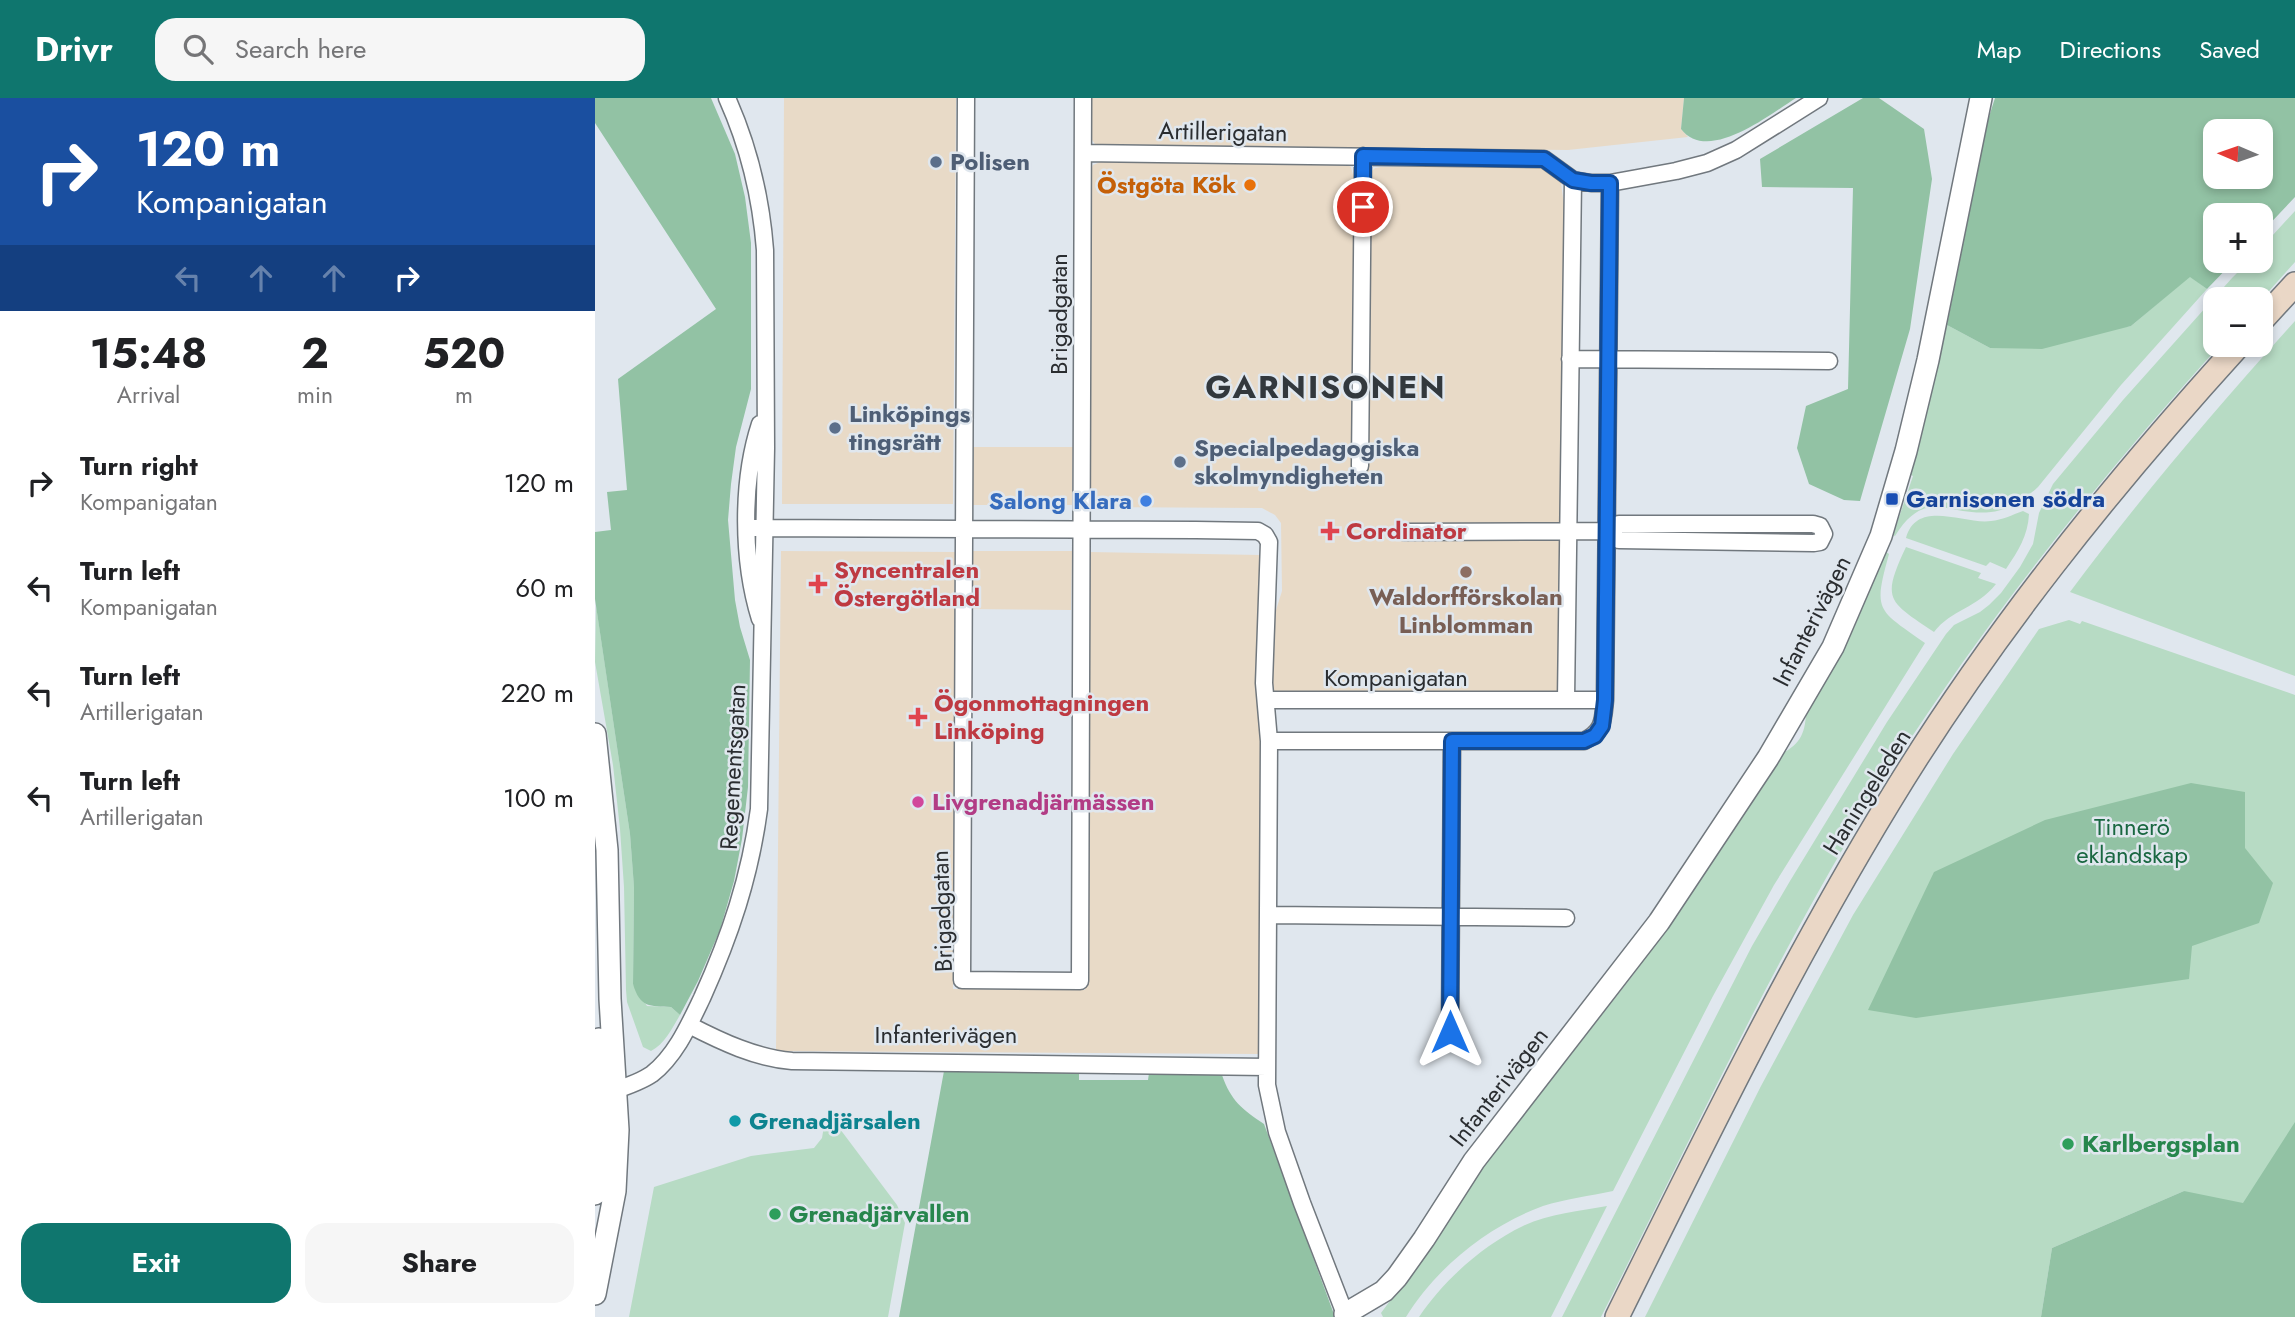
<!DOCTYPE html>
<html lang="en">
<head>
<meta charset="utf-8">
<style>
	body { margin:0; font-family:Jost,sans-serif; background:#f6f6f6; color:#202124; height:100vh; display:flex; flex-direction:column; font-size:26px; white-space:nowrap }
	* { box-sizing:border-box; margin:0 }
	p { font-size:23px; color:#757577 }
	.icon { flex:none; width:38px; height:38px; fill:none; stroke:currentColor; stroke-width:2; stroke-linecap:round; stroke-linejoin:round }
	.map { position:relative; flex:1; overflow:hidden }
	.side { display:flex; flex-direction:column; background:#fff; width:595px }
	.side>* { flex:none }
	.guide { background:#1a4fa0; color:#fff; overflow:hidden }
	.needle { width:46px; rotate:272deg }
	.controls { position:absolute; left:1608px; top:21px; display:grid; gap:14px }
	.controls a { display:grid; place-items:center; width:70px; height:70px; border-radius:14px; background:#fff; box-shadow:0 4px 10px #0003; font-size:35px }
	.pin { position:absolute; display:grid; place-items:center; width:60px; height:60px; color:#fff; margin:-30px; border:4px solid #fff; border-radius:50%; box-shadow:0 2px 7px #0007 }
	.me { position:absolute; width:77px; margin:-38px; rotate:0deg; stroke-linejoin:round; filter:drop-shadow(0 0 5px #0008) }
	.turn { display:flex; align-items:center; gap:24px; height:147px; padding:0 21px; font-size:32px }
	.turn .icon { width:91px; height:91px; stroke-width:2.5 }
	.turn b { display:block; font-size:49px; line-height:60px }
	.lanes { display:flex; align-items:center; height:66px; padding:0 21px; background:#0003; justify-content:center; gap:35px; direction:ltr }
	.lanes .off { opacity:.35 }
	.eta { display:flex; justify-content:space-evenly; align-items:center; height:119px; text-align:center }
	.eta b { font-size:42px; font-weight:700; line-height:49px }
	.cta { display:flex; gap:14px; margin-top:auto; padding:14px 21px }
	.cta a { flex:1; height:80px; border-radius:21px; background:#0f766e; color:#fff; font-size:28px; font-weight:700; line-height:80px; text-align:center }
	.cta a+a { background:#f6f6f6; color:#202124 }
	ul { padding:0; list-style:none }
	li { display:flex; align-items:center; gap:21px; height:105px; padding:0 21px }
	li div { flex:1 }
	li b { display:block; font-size:26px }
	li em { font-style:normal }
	header { display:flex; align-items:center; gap:42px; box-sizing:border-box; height:98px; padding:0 35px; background:#0f766e; color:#fff }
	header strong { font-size:33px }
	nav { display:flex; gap:38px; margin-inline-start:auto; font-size:24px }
	.search { width:490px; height:63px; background:#f6f6f6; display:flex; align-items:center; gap:18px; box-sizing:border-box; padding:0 24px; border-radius:21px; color:#757577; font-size:26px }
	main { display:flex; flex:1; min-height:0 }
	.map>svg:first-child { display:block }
	.commercial { fill:#e8dac7 }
	.green { fill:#b7dbc4 }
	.forest { fill:#92c2a4; fill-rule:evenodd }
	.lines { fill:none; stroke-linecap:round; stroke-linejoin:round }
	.minor-casing { stroke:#71787e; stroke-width:19 }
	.tertiary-casing { stroke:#71787e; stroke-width:24 }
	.secondary-casing { stroke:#71787e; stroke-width:26 }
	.minor { stroke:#fff; stroke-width:16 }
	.tertiary { stroke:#fff; stroke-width:21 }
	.secondary { stroke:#ead7c6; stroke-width:23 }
	.route-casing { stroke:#114b97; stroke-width:18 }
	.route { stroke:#1a73e8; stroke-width:12 }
	.service-dot { fill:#5c6f8a; stroke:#e0e7ee; stroke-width:2.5 }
	.food-dot { fill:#e8710a; stroke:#e0e7ee; stroke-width:2.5 }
	.transit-dot { fill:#1a4fb4; stroke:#e0e7ee; stroke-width:2.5 }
	.shop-dot { fill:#3f7fe0; stroke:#e0e7ee; stroke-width:2.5 }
	.health-dot { fill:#e0444e; stroke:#e0e7ee; stroke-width:2.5 }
	.education-dot { fill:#8d6e63; stroke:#e0e7ee; stroke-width:2.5 }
	.hotel-dot { fill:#d1479c; stroke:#e0e7ee; stroke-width:2.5 }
	.culture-dot { fill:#0f9aa8; stroke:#e0e7ee; stroke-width:2.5 }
	.leisure-dot { fill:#2e9e5b; stroke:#e0e7ee; stroke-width:2.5 }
	.labels { text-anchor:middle; stroke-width:5; stroke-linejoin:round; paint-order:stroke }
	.street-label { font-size:24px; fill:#2a2d30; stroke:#e0e7ee }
	.service-label { font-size:24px; font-weight:bold; fill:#4e5e75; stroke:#e0e7ee; text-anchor:start }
	.food-label { font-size:24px; font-weight:bold; fill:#c56008; stroke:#e0e7ee; text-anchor:end }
	.transit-label { font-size:24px; font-weight:bold; fill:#164399; stroke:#e0e7ee; text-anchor:start }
	.shop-label { font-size:24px; font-weight:bold; fill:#366cbe; stroke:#e0e7ee; text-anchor:end }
	.health-label { font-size:24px; font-weight:bold; fill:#be3a42; stroke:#e0e7ee; text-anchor:start }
	.education-label { font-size:24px; font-weight:bold; fill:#785e54; stroke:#e0e7ee }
	.hotel-label { font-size:24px; font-weight:bold; fill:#b23c85; stroke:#e0e7ee; text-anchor:start }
	.park-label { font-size:24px; fill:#196741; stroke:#e0e7ee }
	.culture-label { font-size:24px; font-weight:bold; fill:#0d838f; stroke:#e0e7ee; text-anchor:start }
	.leisure-label { font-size:24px; font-weight:bold; fill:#27864d; stroke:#e0e7ee; text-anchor:start }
	.district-label { font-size:32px; font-weight:bold; letter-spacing:2px; fill:#32383d; stroke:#e0e7ee }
</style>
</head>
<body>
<header>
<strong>Drivr</strong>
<div class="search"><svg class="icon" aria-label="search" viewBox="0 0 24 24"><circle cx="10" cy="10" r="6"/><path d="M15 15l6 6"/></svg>Search here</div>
<nav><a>Map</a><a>Directions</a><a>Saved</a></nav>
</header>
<main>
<section class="side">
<div class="guide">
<div class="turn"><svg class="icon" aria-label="right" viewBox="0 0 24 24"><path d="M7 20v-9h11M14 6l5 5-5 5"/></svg><div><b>120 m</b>Kompanigatan</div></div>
<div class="lanes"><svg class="icon off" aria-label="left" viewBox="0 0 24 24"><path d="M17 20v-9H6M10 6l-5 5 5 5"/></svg><svg class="icon off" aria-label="ahead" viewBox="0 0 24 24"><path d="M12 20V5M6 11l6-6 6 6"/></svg><svg class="icon off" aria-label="ahead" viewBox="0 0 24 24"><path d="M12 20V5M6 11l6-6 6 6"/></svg><svg class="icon" aria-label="right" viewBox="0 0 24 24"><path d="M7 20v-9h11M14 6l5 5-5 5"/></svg></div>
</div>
<div class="eta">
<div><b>15:48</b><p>Arrival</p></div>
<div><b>2</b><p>min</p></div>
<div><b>520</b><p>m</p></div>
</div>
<ul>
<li><svg class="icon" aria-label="right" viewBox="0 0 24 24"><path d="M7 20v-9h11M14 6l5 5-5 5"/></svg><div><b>Turn right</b><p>Kompanigatan</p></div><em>120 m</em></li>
<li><svg class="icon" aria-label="left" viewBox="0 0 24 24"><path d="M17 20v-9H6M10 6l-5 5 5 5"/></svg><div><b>Turn left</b><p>Kompanigatan</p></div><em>60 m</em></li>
<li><svg class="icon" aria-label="left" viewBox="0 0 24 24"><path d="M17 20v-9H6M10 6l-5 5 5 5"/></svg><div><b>Turn left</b><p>Artillerigatan</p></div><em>220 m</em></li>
<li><svg class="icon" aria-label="left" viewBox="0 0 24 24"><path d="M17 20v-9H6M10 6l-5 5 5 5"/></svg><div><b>Turn left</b><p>Artillerigatan</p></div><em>100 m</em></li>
</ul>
<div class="cta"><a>Exit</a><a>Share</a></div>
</section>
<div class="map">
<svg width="1700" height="1219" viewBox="0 0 1700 1219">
	<rect width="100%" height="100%" fill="#e0e7ee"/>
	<!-- commercial -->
	<path class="commercial" d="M189,0H361L358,406H187Z
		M497,0H1089L1086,31L1093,39L973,52L507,48L500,46L497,42Z
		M508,63L751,66L756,69L759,81L756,357H770L775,77L777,73L780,70L786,69H942L950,71L962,79L966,85L970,115L965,596L676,593L677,525L687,493L686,425L680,417L667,410L493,409L496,72L498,67Z
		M377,349H478L477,407H377Z
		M186,453L360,454L358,891L490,892L494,454L666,457V507L662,528V585L666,602L664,956L181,953Z
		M376,453H477L476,512L375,511Z"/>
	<!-- green -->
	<path class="green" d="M1700,113V164L1666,202L1620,201V247H1625C1503,382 1388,525 1291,679C1183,852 1098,1037 1006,1219H967L1157,848L1195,783L1292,624L1351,536L1359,527L1385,514L1394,507L1406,495L1425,469L1438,446L1444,415L1458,386L1528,302L1637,180L1654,163H1666V150Z
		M1595,178L1612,191L1526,287L1443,389C1430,401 1414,412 1396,414C1354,419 1331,388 1300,438L1298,437L1318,378L1312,375L1352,227L1395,250L1536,228Z
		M1700,223V578L1475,494C1545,400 1621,310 1700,223Z
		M1428,413L1434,416C1433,438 1423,453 1411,471L1395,464L1391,468L1311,440C1322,400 1370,427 1396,423C1407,422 1417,417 1428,413Z
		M1311,449L1386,475L1383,480L1401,486C1381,511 1357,511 1339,534C1293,503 1286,502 1311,449Z
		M1290,453L1294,456C1278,514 1282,511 1330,545L1179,787L1118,898L1018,1093C995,1098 970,1101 948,1108C893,1128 842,1169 811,1219H788L786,1215L839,1143L871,1091L891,1065L1038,877L1096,795L1186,656C1206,646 1211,634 1211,611L1259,530Z
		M1,507L35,736L39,788L38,886L52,908L76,909L85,917C77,930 70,946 56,953L48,949L32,904L31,892L29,789L25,731L18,667L0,564Z
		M1474,522L1485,526L1487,523L1700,597V1219L1589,1093L1457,1150L1446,1219H1050L1166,988L1258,817L1358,656L1444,531Z
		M229,1028L245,1031L302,1107L310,1125L293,1219H34L59,1089L156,1058L219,1050L227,1040Z
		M1012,1108L956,1219H824C849,1182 888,1147 928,1128C953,1116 985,1113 1012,1108Z"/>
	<!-- forest -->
	<path class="forest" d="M0,0H116L140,56L150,99L156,145V291L141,349L136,386L133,422L140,502L145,529L155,562L153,689L147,741L139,783L125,832L103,883L85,917L76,909C55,908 45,910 38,886L39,789L35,736L0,501V434L16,432L12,394L32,392L23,281L121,211L0,25Z
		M1089,0H1201C1174,17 1113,66 1086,31Z
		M1268,0H1284L1329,31L1337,81L1315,231L1265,403L1249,402L1214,386L1202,350L1211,308L1253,291L1258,90L1167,89L1165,61Z
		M1400,0H1700V99L1666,135V117H1620V163H1639L1612,191L1595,179L1536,228L1447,251L1395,250L1352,227L1392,25ZM1620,33H1666V79H1620Z
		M1596,685L1650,694V750L1678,785L1664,825L1597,848L1594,881L1321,920L1273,912L1339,774L1450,722Z
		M349,973L484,974V982H553L554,975L627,977C636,1003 647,1011 669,1026L740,1219H304Z
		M1700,1024V1219H1446L1457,1150L1589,1093L1648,1105Z"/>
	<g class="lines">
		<!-- minor casing -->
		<g class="minor-casing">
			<path id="minor" d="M371,0L367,882L485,883L488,0
				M488,55L949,61L978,82L996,85H1015L1081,73L1112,65L1141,52L1224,0
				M975,261L1234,263
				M765,368L768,58
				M1024,426H1218L1225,428L1229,436L1225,444L1219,445L1024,442L1012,433Z
				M152,430L601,432L663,433L670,437L674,444L669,585L674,643L672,987L682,1034L707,1105L750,1216
				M809,434L1012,433
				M165,521C147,463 146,384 165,326
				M672,602H971L978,82
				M971,602H1010
				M674,643H989C1009,633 1008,622 1010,602L1015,85
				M673,817L971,820
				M94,927C127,944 161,960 197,963L672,969
				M855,934L857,643
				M12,995C27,990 44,985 57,976C81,957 94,927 107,900C135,838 155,779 164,711L171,350L170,152C166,99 154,49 132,0"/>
		</g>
		<!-- tertiary casing -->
		<g class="tertiary-casing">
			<path id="tertiary" d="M0,636L12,752L15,901L23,1032L20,1093L0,1196
				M0,1096L6,1032L4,941
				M751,1219L750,1216L789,1193L802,1179L829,1141L879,1063L1064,824L1173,660L1238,549L1286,438L1311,353L1333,262L1386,0"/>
		</g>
		<!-- secondary casing -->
		<g class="secondary-casing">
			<path id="secondary" d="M1666,223L1700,186
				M1022,1219C1108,1045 1193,870 1294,704C1394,539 1515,389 1644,247"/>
		</g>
		<!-- minor -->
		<use href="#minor" class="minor"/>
		<!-- tertiary -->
		<use href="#tertiary" class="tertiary"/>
		<!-- secondary -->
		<use href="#secondary" class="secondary"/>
	</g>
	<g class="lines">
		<!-- route casing -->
		<g class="route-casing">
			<path id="route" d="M768,109V58L949,61L978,82L996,85H1015L1010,602L1007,628L1000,638L989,643H857L855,934"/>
		</g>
		<!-- route -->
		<use href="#route" class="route"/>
	</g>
	<!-- markers -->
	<g class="service-dot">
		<circle cx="341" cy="64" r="7"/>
		<circle cx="240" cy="330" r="7"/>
		<circle cx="585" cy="364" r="7"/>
	</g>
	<circle class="food-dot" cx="655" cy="87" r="7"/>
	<rect class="transit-dot" x="1290" y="394" width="14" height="14" rx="3.5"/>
	<circle class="shop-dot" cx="551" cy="403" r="7"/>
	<g class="health-dot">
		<path d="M731.5 422.5h7v7h7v7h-7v7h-7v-7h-7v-7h7z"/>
		<path d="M219.5 475.5h7v7h7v7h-7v7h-7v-7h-7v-7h7z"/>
		<path d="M319.5 608.5h7v7h7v7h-7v7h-7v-7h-7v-7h7z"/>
	</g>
	<circle class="education-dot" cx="871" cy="474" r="7"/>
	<circle class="hotel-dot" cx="323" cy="704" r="7"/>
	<circle class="culture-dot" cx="140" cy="1023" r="7"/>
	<g class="leisure-dot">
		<circle cx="1473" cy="1046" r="7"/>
		<circle cx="180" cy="1116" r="7"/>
	</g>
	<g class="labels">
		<!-- street labels -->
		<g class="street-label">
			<text transform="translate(628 34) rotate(1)" y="8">Artillerigatan</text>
			<text transform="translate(464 216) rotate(-90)" y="8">Brigadgatan</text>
			<text transform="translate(1217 523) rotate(-63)" y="8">Infanterivägen</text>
			<text x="801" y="588">Kompanigatan</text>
			<text transform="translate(138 669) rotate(-87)" y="8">Regementsgatan</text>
			<text transform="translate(1272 694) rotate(-58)" y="8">Haningeleden</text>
			<text transform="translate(347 813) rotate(-92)" y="8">Brigadgatan</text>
			<text x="351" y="945">Infanterivägen</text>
			<text transform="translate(904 989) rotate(-52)" y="8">Infanterivägen</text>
		</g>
		<!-- service labels -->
		<g class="service-label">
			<text x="355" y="72">Polisen</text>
			<text x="254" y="324">Linköpings<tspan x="254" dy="28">tingsrätt</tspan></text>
			<text x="599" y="358">Specialpedagogiska<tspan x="599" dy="28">skolmyndigheten</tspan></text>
		</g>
		<!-- food labels -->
		<g class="food-label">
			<text x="641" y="95">Östgöta Kök</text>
		</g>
		<!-- transit labels -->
		<g class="transit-label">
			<text x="1311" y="409">Garnisonen södra</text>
		</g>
		<!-- shop labels -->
		<g class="shop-label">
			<text x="537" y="411">Salong Klara</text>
		</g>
		<!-- health labels -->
		<g class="health-label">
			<text x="751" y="441">Cordinator</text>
			<text x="239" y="480">Syncentralen<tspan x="239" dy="28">Östergötland</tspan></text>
			<text x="339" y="613">Ögonmottagningen<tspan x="339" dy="28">Linköping</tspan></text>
		</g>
		<!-- education labels -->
		<g class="education-label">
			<text x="871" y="507">Waldorfförskolan<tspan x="871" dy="28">Linblomman</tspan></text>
		</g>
		<!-- hotel labels -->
		<g class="hotel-label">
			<text x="337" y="712">Livgrenadjärmässen</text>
		</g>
		<!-- park labels -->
		<g class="park-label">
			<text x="1537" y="737">Tinnerö<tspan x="1537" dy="28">eklandskap</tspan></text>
		</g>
		<!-- culture labels -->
		<g class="culture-label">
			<text x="154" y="1031">Grenadjärsalen</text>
		</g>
		<!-- leisure labels -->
		<g class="leisure-label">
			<text x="1487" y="1054">Karlbergsplan</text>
			<text x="194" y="1124">Grenadjärvallen</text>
		</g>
		<!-- district labels -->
		<g class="district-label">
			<text x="731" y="300">GARNISONEN</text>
		</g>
	</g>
</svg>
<div class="controls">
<a><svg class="needle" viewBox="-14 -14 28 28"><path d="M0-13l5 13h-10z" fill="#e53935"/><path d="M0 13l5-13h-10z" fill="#757577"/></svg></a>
<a>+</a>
<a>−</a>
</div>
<div class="pin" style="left:768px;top:109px;background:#d93025"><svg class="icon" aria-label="arrive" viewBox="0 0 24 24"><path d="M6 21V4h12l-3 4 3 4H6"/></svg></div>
<svg class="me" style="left:855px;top:934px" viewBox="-20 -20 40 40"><path d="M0-17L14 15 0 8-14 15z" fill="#1a73e8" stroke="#fff" stroke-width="4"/></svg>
</div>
</main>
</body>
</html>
